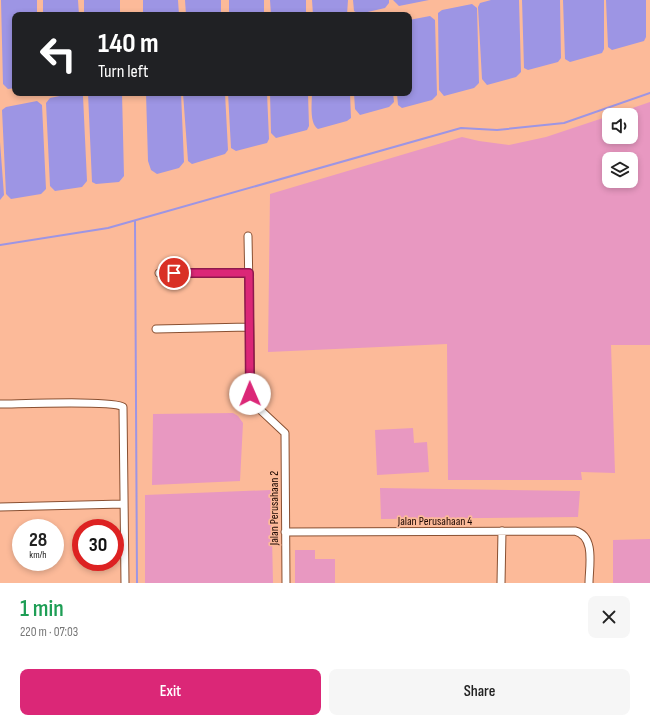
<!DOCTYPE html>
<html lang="en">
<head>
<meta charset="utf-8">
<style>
	body { margin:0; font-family:"Sofia Sans Condensed",sans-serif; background:#f6f6f6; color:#222; height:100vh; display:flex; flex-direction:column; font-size:15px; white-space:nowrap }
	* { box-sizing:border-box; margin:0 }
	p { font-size:13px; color:#767676 }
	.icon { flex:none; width:22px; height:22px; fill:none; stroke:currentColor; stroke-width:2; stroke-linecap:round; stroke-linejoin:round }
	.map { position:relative; height:583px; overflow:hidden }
	.side { display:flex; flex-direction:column; background:#fff; flex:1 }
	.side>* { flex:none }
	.banner { position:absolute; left:12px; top:12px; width:400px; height:84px; border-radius:8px; box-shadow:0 2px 6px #0003; background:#202124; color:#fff; overflow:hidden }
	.controls { position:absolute; left:602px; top:108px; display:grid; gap:8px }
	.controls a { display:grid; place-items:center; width:36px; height:36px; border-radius:8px; background:#fff; box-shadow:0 2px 6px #0003; font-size:20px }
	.speed { position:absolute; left:12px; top:519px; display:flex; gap:8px; font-size:20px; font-weight:700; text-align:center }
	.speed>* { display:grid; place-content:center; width:52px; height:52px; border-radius:50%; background:#fff; box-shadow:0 2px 6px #0003; line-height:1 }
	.speed small { font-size:10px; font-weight:400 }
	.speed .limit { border:6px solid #d22; background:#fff; color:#111 }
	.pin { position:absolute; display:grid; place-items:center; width:34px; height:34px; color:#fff; margin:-17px; border:2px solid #fff; border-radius:50%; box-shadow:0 1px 4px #0007 }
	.me { position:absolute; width:44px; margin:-22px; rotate:359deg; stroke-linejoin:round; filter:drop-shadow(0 0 3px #0008) }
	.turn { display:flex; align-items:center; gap:14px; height:84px; padding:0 20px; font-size:18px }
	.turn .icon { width:52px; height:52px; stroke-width:2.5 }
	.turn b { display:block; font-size:28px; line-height:34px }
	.round { display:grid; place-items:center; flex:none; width:42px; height:42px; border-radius:8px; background:#f6f6f6 }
	.head { display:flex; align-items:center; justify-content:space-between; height:68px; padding:0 20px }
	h1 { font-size:24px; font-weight:600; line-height:30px; color:#1e9e55 }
	.primary-button { display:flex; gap:8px; margin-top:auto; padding:8px 20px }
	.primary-button a { flex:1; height:46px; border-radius:8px; background:#db2777; color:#fff; font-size:16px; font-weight:600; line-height:46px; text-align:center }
	.primary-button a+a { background:#f6f6f6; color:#222 }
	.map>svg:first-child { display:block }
	.green { fill:#e898c1; fill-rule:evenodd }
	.water { fill:#9d95e4 }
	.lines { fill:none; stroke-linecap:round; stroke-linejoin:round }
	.stream { stroke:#9d95e4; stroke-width:2 }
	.minor-casing { stroke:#895032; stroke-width:9 }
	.minor { stroke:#fff; stroke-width:7 }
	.route-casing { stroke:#8e194d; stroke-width:10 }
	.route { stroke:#db2777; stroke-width:7 }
	.labels { text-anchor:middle; stroke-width:3.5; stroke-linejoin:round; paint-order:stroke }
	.street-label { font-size:12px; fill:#1b0600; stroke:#fcba99 }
</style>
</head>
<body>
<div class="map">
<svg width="650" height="583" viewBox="0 0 650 583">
	<rect width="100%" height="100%" fill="#fcba99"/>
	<!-- green -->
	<path class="green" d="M650,102V345H611L615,473L581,472L582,480H448L447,344L268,352L270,194L462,137L479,141L509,145L546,137L609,116V137H631V115H612ZM609,159H631V181H609Z
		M233,413L238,416L243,423L240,481L152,485L153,414Z
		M413,428L414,443L427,442L429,472L377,475L375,430Z
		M380,488L580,491L578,517L381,519Z
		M271,490L273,583H145V495Z
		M650,539V583H613V540Z
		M295,550H315V559H335V583H295Z"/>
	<!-- water -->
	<path class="water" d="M1,0H37V15H15V88L8,89L3,84Z
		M43,0H78L79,15H43Z
		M84,0H120V15H84Z
		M143,0H178L179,15H143Z
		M185,0H221V15H186Z
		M229,0H264V15H229Z
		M270,0H306V15H271Z
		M312,0H348L347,15H313Z
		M353,0H389V3L385,8L359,14L354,11Z
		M393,0H429L399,6Z
		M491,0H519L521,72L516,77L487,85L482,79L478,7L480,3Z
		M522,0H560L561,58L558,62L528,70L524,68Z
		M563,0H604V49L602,53L570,62L565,59Z
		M606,0H646V37L644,41L612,50L608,47Z
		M472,4L477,8L479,83L474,88L444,96L439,90L438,13L442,10Z
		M430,16L435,20L437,95L432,100L402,108L398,105L397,93H409V20Z
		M74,93H81L83,96L87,181L82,187L55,191L50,186L46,103L50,98Z
		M88,93H122L124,176L119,182L96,184L92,182Z
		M146,93H181L184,162L179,168L157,174L151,170L148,161Z
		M183,93H225L228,150L225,154L192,164L188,161Z
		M228,93H267L269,139L267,143L236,151L231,148Z
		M270,93H308L309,126L307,130L276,138L271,133Z
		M312,93H350L351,118L347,121L318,129C309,124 312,102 312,93Z
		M354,93H393L394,102L389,107L360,115L355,109Z
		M37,101L42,105L46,189L41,194L11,199L6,194L2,110L6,107Z
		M0,142L4,195L0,200Z"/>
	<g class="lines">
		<!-- stream -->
		<path class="stream" d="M135,221L137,583
			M0,245L108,228L461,128L497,130L564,123L650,93"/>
		<!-- minor casing -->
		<g class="minor-casing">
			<path id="minor" d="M248,236L251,398L253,403L285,433L286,583
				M159,273H249
				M156,329L249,327
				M0,404C18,404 114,400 123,407L125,583
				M0,507L123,504
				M285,532L575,531C596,536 589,567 589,583
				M501,583L502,531"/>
		</g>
		<!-- minor -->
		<use href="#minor" class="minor"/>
	</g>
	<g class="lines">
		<!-- route casing -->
		<g class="route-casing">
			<path id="route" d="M174,273H249L250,394"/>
		</g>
		<!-- route -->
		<use href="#route" class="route"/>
	</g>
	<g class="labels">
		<!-- street labels -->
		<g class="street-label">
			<text transform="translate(274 508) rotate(-90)" y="4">Jalan Perusahaan 2</text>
			<text x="435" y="525">Jalan Perusahaan 4</text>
		</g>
	</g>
</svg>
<div class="controls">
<a><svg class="icon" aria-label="sound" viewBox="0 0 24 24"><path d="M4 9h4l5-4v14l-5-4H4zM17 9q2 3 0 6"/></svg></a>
<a><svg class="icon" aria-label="layers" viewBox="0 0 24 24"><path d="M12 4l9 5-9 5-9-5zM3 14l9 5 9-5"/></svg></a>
</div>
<div class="speed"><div>28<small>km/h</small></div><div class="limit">30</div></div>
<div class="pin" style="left:174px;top:273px;background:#d93025"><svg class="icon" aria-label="arrive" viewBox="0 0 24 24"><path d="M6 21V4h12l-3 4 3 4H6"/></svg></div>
<svg class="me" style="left:250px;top:394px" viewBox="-20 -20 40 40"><circle r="19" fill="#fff"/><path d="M0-13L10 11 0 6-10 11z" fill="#db2777"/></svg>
<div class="banner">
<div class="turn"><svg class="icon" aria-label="left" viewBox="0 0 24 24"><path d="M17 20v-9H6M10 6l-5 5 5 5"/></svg><div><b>140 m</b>Turn left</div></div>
</div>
</div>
<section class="side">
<div class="head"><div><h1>1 min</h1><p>220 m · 07:03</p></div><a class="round"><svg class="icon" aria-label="close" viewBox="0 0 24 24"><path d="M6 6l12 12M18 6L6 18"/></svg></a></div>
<div class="primary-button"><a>Exit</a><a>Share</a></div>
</section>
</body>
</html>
